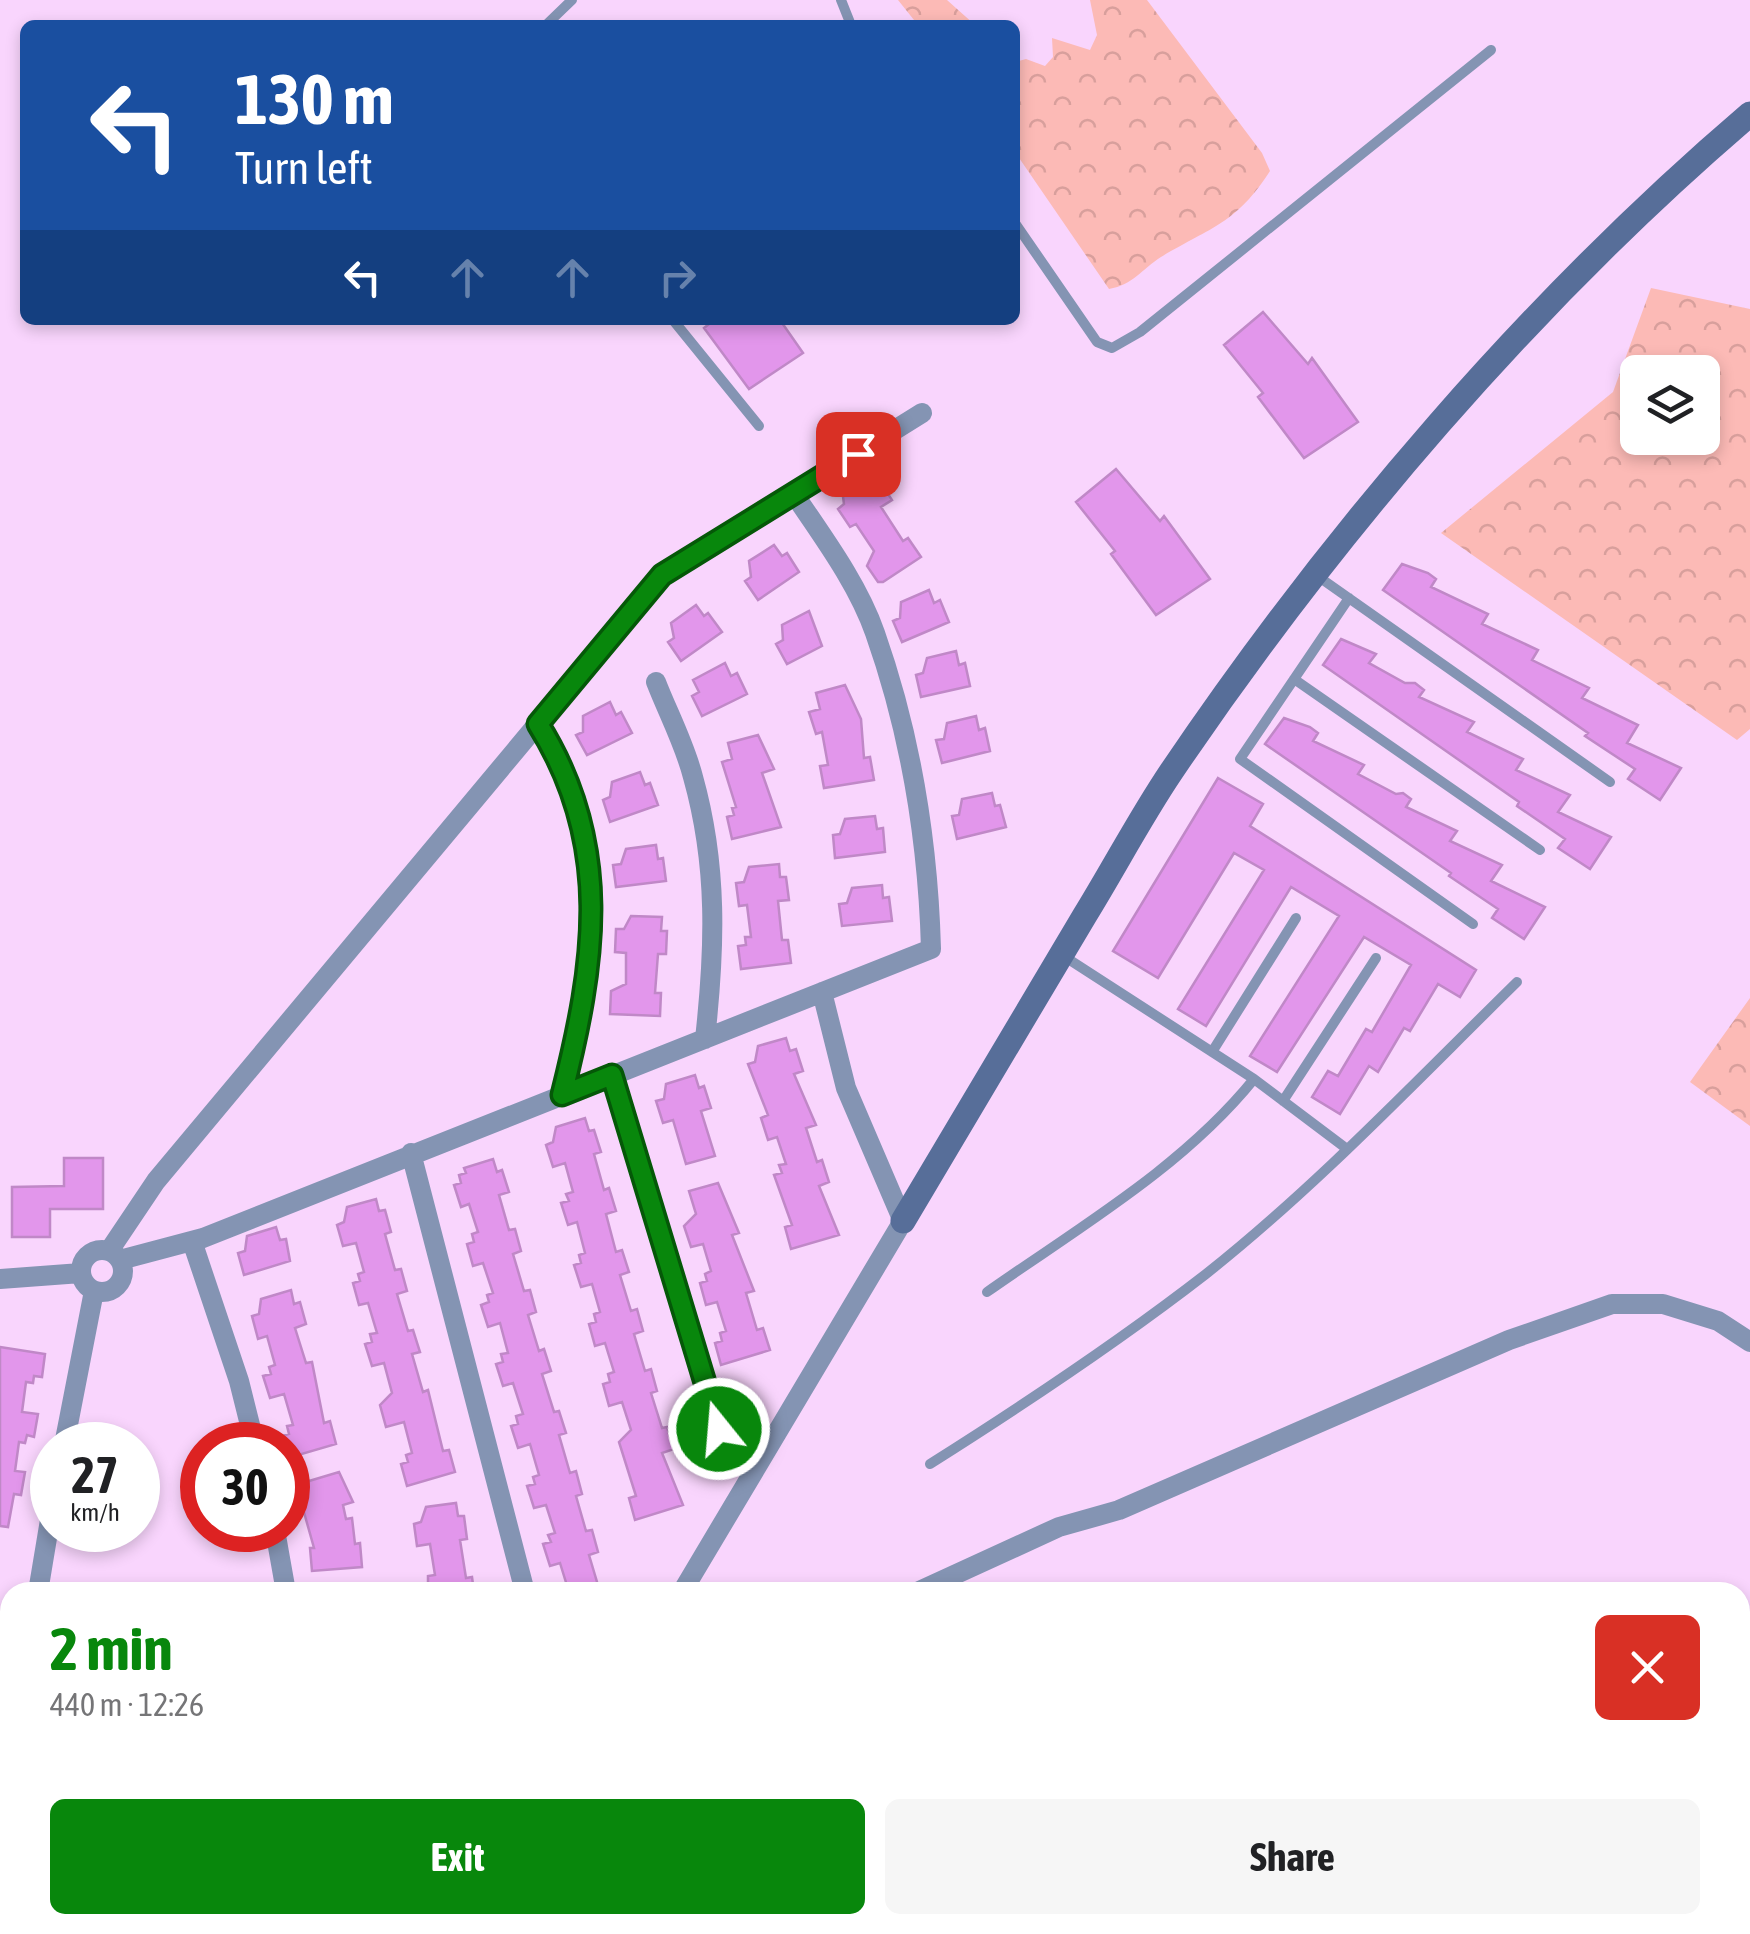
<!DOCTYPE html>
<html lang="en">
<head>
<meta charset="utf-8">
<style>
	body { margin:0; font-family:"Asap Condensed",sans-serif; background:#f6f6f6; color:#202124; height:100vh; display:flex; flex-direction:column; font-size:38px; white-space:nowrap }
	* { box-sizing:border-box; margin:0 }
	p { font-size:32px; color:#757577 }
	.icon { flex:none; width:55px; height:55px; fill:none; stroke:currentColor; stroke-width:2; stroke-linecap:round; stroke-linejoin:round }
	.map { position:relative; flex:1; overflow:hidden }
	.side { position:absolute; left:0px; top:1582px; width:1750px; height:352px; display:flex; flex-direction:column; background:#fff; border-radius:30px 30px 0 0; box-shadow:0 5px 15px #0003 }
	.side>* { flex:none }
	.banner { position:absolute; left:20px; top:20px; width:1000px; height:305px; border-radius:15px; box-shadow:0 5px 15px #0003; background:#1a4fa0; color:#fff; overflow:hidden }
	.controls { position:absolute; left:1620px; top:355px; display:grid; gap:20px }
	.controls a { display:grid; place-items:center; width:100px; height:100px; border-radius:15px; background:#fff; box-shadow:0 5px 15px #0003; font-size:50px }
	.speed { position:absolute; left:30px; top:1422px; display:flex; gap:20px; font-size:50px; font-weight:700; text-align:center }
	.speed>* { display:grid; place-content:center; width:130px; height:130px; border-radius:50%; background:#fff; box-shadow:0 5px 15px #0003; line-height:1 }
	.speed small { font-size:25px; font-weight:400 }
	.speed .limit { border:15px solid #d22; background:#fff; color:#111 }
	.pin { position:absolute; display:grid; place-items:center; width:85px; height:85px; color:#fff; margin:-42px; border-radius:20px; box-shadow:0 5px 15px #0006 }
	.me { position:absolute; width:110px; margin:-55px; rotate:343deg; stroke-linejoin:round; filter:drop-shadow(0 0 8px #0008) }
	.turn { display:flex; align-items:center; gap:35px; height:210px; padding:0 50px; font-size:45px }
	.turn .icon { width:130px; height:130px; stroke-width:2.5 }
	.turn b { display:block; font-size:70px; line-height:85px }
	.lanes { display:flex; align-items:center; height:95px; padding:0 50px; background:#0003; justify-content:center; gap:50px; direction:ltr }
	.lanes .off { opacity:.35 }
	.round { display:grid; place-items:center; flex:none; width:105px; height:105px; border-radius:15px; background:#f6f6f6 }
	.head { display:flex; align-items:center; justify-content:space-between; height:170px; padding:0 50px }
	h1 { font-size:60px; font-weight:700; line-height:75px; color:#08870c }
	.primary-button { display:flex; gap:20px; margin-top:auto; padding:20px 50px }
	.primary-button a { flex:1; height:115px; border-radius:15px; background:#08870c; color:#fff; font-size:40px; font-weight:700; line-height:115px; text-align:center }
	.primary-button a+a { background:#f6f6f6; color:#202124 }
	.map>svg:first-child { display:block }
	.green { fill:url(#green-dots) }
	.forest { fill:url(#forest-crowns); fill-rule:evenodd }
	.building { fill:#e296eb; stroke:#c088c7; stroke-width:2.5 }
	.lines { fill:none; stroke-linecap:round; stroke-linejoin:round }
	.lane { stroke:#8494b3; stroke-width:10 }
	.street { stroke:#8494b3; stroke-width:20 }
	.secondary { stroke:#576e99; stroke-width:25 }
	.route-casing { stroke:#055808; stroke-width:25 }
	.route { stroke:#08870c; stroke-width:18 }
</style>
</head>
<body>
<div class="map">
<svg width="1750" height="1934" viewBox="0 0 1750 1934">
	<defs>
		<pattern id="green-dots" width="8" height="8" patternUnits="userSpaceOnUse" patternTransform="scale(2.5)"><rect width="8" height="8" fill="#fcbab6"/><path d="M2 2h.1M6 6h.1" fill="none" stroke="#d89f9c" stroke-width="1.8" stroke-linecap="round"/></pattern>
		<pattern id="forest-crowns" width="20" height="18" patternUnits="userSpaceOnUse" patternTransform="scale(2.5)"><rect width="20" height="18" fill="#fcbab6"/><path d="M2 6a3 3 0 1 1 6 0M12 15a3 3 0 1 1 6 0" fill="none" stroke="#d89f9c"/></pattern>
	</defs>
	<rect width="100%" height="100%" fill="#f9d5fd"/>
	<!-- green -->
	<path class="green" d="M1234,1925H1348L1338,1934H1226Z"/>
	<!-- forest -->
	<path class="forest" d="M898,0H947L975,25H918Z
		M1090,0H1147L1262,153L1270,171C1236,224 1211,227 1161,257C1142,269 1133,285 1109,289L1015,152V62L1026,59L1045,66L1053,57L1052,38L1090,50L1097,35Z
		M1651,288L1750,309V729L1737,740L1441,533L1613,392ZM1638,372H1702V438H1638Z
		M1750,998V1126L1690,1082Z"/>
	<!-- building -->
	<path class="building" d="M1263,312L1308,364L1312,358L1358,422L1304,458L1258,397L1263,393L1224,345Z
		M714,320H780L803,353L749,389L704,328Z
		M1116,469L1160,521L1164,516L1210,579L1156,615L1111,554L1115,551L1076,502Z
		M867,472L875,483L879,480L892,500L881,507L903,541L908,538L921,557L883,582H878L867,566L874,551L856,524L850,527L838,509L844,504L842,489Z
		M774,545L782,556L787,553L799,572L758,600L745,581L751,577L749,561Z
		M1402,564L1428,573L1436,579L1431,587L1488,614L1482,624L1538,650L1532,660L1589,688L1582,698L1638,725L1627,743L1681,768L1660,800L1628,779L1635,769L1585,736L1588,733L1383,590Z
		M929,590L934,603L940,600L949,622L902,642L893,621L900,618L901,602Z
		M696,605L704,616L708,613L722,632L681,661L668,642L674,638L671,623Z
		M809,611L822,646L787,664L776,644L783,640L782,625Z
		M1341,639L1376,654L1369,663L1405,683H1415L1424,690L1419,697L1474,722L1467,732L1523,759L1516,770L1570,795L1558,812L1611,837L1590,869L1558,848L1565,839L1517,806L1519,802L1323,665Z
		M956,651L959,665L965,663L970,686L921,697L916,675L923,673L927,658Z
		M725,663L731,676L737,673L747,694L702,716L692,696L699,692L693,680Z
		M845,685L861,719L864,758L870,757L874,780L824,788L820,766L828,765L822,732L816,734L809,712L820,709L816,693Z
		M610,702L616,715L621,712L632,733L587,755L576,735L583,732V716Z
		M976,716L979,730L985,728L990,751L942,763L936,740L944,739L947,723Z
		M1284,718L1310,727L1318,733L1313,741L1364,765L1358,774L1396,794L1403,793L1411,799L1406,807L1457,831L1450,841L1502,865L1491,881L1545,907L1524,939L1492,918L1498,909L1449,876L1451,873L1265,744Z
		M758,735L774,769L762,773L781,827L732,839L727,817L734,815L732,808L736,807L722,762L732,759L728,743Z
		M640,772L645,785L650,783L658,805L610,822L603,800L610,797L612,782Z
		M1218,778L1263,804L1250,826L1476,970L1460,997L1438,984L1410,1031L1404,1028L1378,1072L1369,1066L1340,1114L1312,1097L1328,1071L1338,1076L1366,1029L1372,1032L1411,965L1364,937L1277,1072L1250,1056L1339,916L1291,887L1206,1026L1178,1009L1264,870L1234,853L1158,978L1113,951Z
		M992,793L995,806L1000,805L1006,827L957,839L952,816L959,815L962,799Z
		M875,816L877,829L883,828L885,852L835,858L833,835L840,834L845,819Z
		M656,845L658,859L663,858L666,881L616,887L613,865L621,864L626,849Z
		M779,864L780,877H786L789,900L778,901L782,940H788L791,963L741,969L738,946L746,945L745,937H751L747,905L739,906L736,883L744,882L749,867Z
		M882,885L883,898L889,897L892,921L842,926L839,904L847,903L852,888Z
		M631,916L662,917L661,931H667L666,954H658L655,993H661L660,1016L610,1014L611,991L626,984V953L615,952L616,929H624Z
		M786,1038L790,1051L796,1049L803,1071L794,1074L816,1125L806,1128L817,1162L822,1160L829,1182L819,1186L839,1235L791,1249L785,1227L792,1225L774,1175L782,1173L779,1165L786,1164L777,1137L768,1140L761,1118L768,1115L748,1064L755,1062L758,1046Z
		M695,1075L699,1088L704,1086L711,1108L701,1111L715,1156L686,1164L673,1120L663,1123L656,1101L664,1099L666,1084Z
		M585,1118L589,1131L594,1130L601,1152L594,1154L604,1190L609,1188L616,1211L606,1214L616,1252L622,1250L629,1272L620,1275L631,1311L637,1309L643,1331L634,1334L645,1371L651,1369L657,1391L651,1393L662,1428L667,1427L674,1449L662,1453L683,1505L635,1520L629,1498L636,1496L619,1442L631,1430L622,1402L609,1406L603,1384L610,1382L608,1374L614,1372L605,1343L595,1346L589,1324L596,1322L594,1314L600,1312L592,1284L581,1287L574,1265L581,1263L579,1255L585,1253L577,1222L568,1225L561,1203L569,1201L566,1194L573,1192L565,1163L553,1167L546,1145L553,1142L556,1127Z
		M64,1158H103V1209H50V1237H12V1187L64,1186Z
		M493,1159L497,1172L502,1170L509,1192L499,1195L509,1230L515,1229L521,1251L513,1254L524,1291L530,1290L536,1312L528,1315L539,1351L544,1349L551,1371L542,1374L554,1412L559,1411L566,1433L559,1435L570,1473L576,1471L582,1494L576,1496L586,1531L592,1530L598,1552L589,1555L600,1592H569L560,1563L550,1566L543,1544L551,1542L548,1535L555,1533L546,1505L534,1508L527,1486L535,1484L533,1477L539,1475L530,1444L518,1448L511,1426L518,1424L516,1416L523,1414L513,1383L503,1386L496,1364L503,1362L501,1354L508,1353L500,1323L488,1327L481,1305L489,1302L487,1295L493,1293L483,1263L473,1266L467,1244L474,1242L472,1234L478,1232L469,1204L461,1207L454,1185L461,1183L459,1175L466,1173L464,1168Z
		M718,1183L739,1233L732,1235L754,1291L746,1293L757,1330L763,1328L770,1350L721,1365L715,1343L722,1341L720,1333L726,1331L717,1302L706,1305L700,1283L707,1281L705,1274L711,1271L703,1244L691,1247L684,1226L696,1214L689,1191Z
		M376,1199L379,1211L385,1210L391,1232L385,1234L395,1270L401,1269L407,1291L397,1294L408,1331L413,1330L420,1352L412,1354L423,1392L428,1390L443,1451L449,1450L455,1472L407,1486L401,1464L408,1462L406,1455L412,1453L404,1422L386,1427L380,1405L392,1393L384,1363L372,1366L365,1344L372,1342L370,1334L377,1333L368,1303L359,1305L353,1283L360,1281L358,1274L364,1272L356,1243L343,1246L337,1225L344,1222L347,1207Z
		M276,1227L280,1240L286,1239L290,1261L244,1275L238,1253L245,1251L247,1236Z
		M291,1290L294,1304L300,1302L306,1324L295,1328L306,1363L312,1362L324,1423L330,1421L336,1444L288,1458L282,1436L289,1434L287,1426L293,1425L284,1394L270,1398L263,1376L271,1374L269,1367L275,1365L267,1336L258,1339L252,1316L259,1314L261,1299Z
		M0,1347L45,1354L42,1377L34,1376L33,1383L26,1382L22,1412L38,1414L34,1437L27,1435L25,1443L19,1442L15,1471L25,1472L21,1495L14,1494L8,1527L0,1526Z
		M339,1472L353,1502L343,1505L346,1519L352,1518L355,1544L360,1543L362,1567L312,1571L310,1548H314L300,1498L307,1496L309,1481Z
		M456,1503L458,1516H464L467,1539L460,1540L466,1578L472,1577L474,1592H428V1576L435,1575L430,1544L417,1546L414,1524L421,1522L426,1507Z"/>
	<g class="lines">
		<!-- lane -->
		<path class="lane" d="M841,0L851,25
			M546,25L572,0
			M1015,223L1097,342L1112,348L1140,332L1491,50
			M673,320L759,426
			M1316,575L1610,782
			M1349,598L1240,759L1473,924
			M1294,679L1540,850
			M1062,955L1254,1079L1347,1149
			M1212,1052L1296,918
			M1283,1101L1376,958
			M987,1292C1078,1228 1183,1167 1254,1079
			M930,1464C1025,1404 1117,1343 1206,1274C1317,1186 1416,1081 1517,982"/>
		<!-- street -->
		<path class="street" d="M656,682C668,713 685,745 693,777C718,866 715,949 705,1039
			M538,724C613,844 595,964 562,1095
			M612,1075L719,1429L751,1473
			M411,1153L525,1592
			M192,1241L239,1381L255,1445
			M81 1271a21 21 0 1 1 42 0a21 21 0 1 1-42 0Z
			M109,1251L156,1181L662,575L922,413
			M120,1260L203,1238L931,949C928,841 911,735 875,633C858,584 823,537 794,494
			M0,1279L81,1273
			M64,1445L94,1291
			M275,1530L286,1592
			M38,1592L52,1508
			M682,1592L903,1221L846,1088L822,992
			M917,1592L1059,1527L1119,1510L1509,1340L1612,1304H1663L1718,1321L1750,1342
			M0,1750L10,1722
			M302,1925V1934
			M489,1934L495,1925
			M1060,1934L1068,1925
			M1534,1934L1543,1925"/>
		<!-- secondary -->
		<path class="secondary" d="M903,1221C963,1119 1024,1017 1085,915C1114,868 1140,818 1171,772C1332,534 1531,301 1750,114"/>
	</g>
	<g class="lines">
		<!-- route casing -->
		<g class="route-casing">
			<path id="route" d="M719,1429L612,1075L562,1095C595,964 614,845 538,724L662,575L858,454"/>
		</g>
		<!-- route -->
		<use href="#route" class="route"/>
	</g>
</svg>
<div class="controls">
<a><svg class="icon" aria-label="layers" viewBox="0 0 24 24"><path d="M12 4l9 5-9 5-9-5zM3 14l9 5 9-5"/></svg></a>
</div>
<div class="speed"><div>27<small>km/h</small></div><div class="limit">30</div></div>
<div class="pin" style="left:858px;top:454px;background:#d93025"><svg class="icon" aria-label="arrive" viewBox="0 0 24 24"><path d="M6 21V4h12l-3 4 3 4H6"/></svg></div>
<svg class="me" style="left:719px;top:1429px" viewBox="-20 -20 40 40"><circle r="17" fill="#08870c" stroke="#fff" stroke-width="3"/><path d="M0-11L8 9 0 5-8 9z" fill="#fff"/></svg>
<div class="banner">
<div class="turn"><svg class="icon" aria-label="left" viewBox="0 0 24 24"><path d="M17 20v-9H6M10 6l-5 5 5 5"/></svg><div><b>130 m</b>Turn left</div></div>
<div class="lanes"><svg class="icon" aria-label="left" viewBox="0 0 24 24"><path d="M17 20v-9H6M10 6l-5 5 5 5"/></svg><svg class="icon off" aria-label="ahead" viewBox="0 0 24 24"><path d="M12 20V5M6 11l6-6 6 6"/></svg><svg class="icon off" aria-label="ahead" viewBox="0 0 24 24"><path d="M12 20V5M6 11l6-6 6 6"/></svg><svg class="icon off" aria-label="right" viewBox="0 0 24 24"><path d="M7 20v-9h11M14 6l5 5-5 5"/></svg></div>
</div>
<section class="side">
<div class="head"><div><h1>2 min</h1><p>440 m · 12:26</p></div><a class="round" style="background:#d93025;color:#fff"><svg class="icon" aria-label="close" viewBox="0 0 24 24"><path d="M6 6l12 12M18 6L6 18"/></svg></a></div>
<div class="primary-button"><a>Exit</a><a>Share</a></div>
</section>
</div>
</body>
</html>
